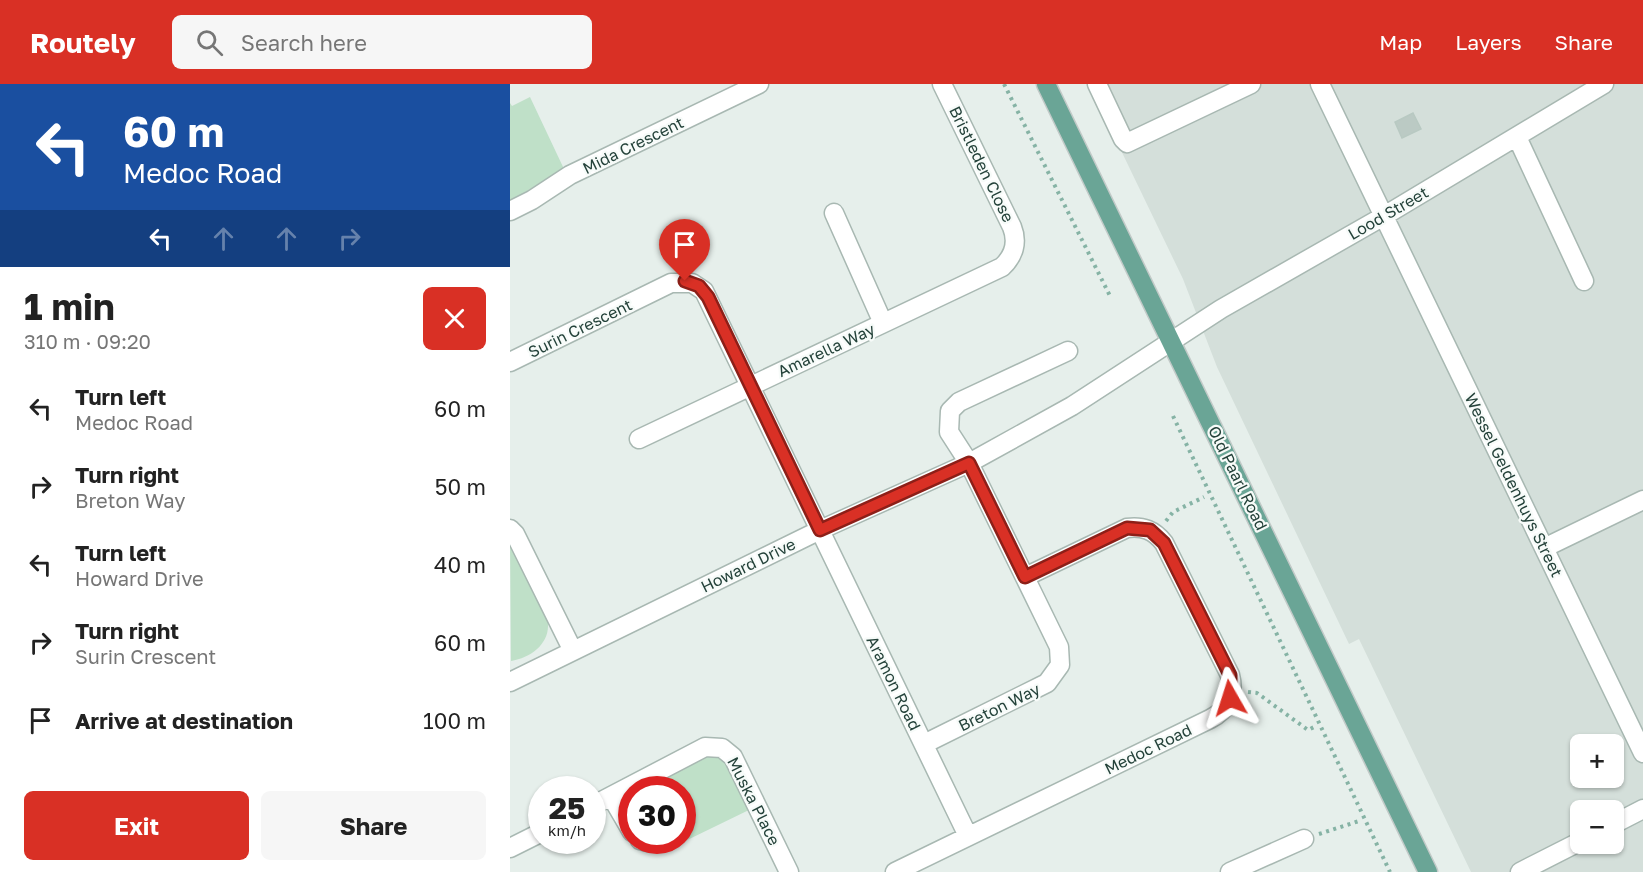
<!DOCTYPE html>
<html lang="en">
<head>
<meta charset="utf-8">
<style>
	body { margin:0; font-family:"Golos Text",sans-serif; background:#f6f6f6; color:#222; height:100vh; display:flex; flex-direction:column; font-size:22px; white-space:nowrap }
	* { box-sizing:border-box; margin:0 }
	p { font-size:20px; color:#767676 }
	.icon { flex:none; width:33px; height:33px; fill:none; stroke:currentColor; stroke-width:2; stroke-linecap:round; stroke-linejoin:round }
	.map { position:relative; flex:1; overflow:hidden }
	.side { display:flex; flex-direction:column; background:#fff; width:510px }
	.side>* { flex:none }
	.guide { background:#1a4fa0; color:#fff; overflow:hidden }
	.fabs { position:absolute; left:1060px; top:650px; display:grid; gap:12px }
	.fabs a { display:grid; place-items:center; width:54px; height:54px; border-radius:9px; background:#fff; box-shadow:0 2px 4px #0004; font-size:30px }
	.speed { position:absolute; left:18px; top:692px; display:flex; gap:12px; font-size:30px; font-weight:700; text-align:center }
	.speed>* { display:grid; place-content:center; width:78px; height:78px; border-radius:50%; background:#fff; box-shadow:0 2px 4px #0004; line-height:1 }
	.speed small { font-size:15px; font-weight:400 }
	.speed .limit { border:9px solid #d22; background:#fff; color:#111 }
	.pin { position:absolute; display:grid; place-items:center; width:51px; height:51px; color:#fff; margin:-62px -26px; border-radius:50% 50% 50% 0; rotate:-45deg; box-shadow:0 0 6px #0007 }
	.pin .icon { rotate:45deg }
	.me { position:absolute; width:66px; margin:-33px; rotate:354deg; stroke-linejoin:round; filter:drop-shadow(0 0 4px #0008) }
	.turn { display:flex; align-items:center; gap:21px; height:126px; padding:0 24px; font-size:27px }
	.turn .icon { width:78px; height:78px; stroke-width:2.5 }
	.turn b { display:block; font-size:42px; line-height:51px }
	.lanes { display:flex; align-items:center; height:57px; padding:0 24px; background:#0003; justify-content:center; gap:30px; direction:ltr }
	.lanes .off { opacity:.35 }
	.round { display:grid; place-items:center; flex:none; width:63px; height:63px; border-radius:9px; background:#f6f6f6 }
	.overview { display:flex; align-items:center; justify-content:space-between; height:102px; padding:0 24px }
	h1 { font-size:36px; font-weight:700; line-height:45px }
	.button { display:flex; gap:12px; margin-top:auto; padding:12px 24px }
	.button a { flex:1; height:69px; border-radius:9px; background:#d93025; color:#fff; font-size:24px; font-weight:700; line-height:69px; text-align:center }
	.button a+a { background:#f6f6f6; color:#222 }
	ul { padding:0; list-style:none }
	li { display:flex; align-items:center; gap:18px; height:78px; padding:0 24px }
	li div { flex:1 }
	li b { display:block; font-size:22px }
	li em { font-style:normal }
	header { display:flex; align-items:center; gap:36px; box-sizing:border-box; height:84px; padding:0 30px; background:#d93025; color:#fff }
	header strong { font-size:28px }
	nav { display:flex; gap:33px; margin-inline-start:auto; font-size:21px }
	.search { width:420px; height:54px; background:#f6f6f6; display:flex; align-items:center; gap:15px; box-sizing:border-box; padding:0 21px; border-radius:9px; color:#767676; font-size:22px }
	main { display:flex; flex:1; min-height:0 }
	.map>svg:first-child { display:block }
	.built { fill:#d4dfda; fill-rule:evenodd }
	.green { fill:#bfe0c8 }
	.building { fill:#bbcac4; stroke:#b8c9c2; stroke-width:1.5 }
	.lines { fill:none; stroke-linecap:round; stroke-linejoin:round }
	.minor-casing { stroke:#a8b8b2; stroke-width:21 }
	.major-casing { stroke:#c2cac8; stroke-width:21 }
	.path { stroke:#86b3a5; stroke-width:4; stroke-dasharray:3 4.5; stroke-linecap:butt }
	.minor { stroke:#fff; stroke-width:18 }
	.major { stroke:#6aa596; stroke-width:18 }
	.route-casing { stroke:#8d1f18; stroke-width:15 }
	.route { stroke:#d93025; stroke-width:10 }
	.labels { text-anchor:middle; stroke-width:4.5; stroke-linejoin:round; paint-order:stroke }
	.street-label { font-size:16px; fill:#24423a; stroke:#f7fbf9 }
</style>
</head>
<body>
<header>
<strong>Routely</strong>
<div class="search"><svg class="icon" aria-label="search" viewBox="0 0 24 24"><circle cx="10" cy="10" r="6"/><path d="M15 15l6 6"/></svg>Search here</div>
<nav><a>Map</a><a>Layers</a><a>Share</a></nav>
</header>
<main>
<section class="side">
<div class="guide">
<div class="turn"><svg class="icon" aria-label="left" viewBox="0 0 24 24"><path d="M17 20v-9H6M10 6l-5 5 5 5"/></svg><div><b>60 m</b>Medoc Road</div></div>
<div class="lanes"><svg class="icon" aria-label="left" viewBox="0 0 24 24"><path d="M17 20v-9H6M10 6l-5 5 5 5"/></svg><svg class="icon off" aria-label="ahead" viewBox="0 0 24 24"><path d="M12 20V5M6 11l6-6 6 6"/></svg><svg class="icon off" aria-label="ahead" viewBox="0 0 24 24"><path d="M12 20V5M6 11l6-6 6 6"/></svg><svg class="icon off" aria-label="right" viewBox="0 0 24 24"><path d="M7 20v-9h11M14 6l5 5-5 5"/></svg></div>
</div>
<div class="overview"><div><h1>1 min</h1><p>310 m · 09:20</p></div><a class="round" style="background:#d93025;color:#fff"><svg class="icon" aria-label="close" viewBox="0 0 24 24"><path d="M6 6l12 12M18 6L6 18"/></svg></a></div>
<ul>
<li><svg class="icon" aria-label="left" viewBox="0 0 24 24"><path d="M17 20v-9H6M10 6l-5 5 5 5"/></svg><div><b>Turn left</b><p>Medoc Road</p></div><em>60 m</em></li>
<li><svg class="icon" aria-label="right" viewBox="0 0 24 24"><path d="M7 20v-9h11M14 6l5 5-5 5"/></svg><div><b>Turn right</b><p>Breton Way</p></div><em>50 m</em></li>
<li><svg class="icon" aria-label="left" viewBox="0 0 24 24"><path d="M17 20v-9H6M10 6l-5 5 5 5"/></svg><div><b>Turn left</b><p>Howard Drive</p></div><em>40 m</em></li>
<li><svg class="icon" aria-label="right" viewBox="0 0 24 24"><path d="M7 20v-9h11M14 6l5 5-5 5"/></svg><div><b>Turn right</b><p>Surin Crescent</p></div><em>60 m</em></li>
<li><svg class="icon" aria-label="arrive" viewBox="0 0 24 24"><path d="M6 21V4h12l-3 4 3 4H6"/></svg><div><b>Arrive at destination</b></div><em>100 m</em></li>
</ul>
<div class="button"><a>Exit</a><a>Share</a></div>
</section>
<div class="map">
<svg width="1133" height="788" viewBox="0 0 1133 788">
	<rect width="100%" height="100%" fill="#e6efeb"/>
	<!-- built -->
	<path class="built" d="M579,0H1133V788H961L849,555L839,560L707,283L673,195ZM1071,660H1104V693H1071ZM1071,726H1104V759H1071Z"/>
	<!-- green -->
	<path class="green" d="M20,13L54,85L0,117V19L2,22Z
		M0,454L41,538L38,540C39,560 21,574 1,577Z
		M193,671L214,673L241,725L167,761L165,756H172V705H126Z"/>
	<!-- building -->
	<path class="building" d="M903,29L911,45L892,54L885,38Z"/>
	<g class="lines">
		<!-- minor casing -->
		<g class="minor-casing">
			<path id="minor" d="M587,0L613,55L617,59L741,0
				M810,0L1133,669
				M1007,53L1074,197
				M0,127L22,116L60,91L249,0
				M324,129L373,239
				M0,278L161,199H182L194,207L458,752
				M129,355L492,183C504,172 508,158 502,143L432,0
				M0,445L5,450L63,567
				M1034,464L1133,416
				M0,598L310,446L459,379L562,322L711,225L874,132L1094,0
				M414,660L537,599L550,581L549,563L459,379L439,348L440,327L449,318L558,267
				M101,712L122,748
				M82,722L195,663L212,664L223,673L279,788
				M1104,740L1133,725
				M130,756L138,758L146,756
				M0,764L32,748
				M385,788L700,635C718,626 725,610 720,591L654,459C644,446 633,442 617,444L515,493
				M720,788L794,755
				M1010,788L1071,757"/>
		</g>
		<!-- major casing -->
		<g class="major-casing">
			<path id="major" d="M536,0L918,788"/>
		</g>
		<!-- path -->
		<path class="path" d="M494,0L600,212
			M663,332L880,788
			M656,437L663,428L694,413
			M738,608L747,609L798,646L804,643
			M809,750L849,737"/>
		<!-- minor -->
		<use href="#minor" class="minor"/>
		<!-- major -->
		<use href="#major" class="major"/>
	</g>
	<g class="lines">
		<!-- route casing -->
		<g class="route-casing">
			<path id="route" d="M175,197L189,202L198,213L310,446L459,379L515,493L617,444L640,446L654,459L720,591V614"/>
		</g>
		<!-- route -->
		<use href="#route" class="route"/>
	</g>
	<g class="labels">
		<!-- street labels -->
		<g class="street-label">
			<text transform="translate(123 61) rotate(-26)" y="6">Mida Crescent</text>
			<text transform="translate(472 80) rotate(64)" y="6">Bristleden Close</text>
			<text transform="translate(878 129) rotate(-30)" y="6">Lood Street</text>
			<text transform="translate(70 244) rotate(-26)" y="6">Surin Crescent</text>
			<text transform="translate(316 266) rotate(-25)" y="6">Amarella Way</text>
			<text transform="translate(728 394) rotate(64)" y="6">Old Paarl Road</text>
			<text transform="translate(1004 401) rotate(64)" y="6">Wessel Geldenhuys Street</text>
			<text transform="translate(238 481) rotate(-26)" y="6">Howard Drive</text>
			<text transform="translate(384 599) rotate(64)" y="6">Aramon Road</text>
			<text transform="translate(489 623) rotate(-26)" y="6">Breton Way</text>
			<text transform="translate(638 665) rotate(-26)" y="6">Medoc Road</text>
			<text transform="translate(244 717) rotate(63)" y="6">Muska Place</text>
		</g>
	</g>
</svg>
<div class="fabs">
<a>+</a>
<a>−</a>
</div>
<div class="speed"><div>25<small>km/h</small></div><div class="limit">30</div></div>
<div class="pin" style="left:175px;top:197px;background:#d93025"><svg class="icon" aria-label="arrive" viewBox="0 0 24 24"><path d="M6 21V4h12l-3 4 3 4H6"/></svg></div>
<svg class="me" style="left:720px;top:614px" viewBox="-20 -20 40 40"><path d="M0-17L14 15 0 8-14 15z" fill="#d93025" stroke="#fff" stroke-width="4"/></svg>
</div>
</main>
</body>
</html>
